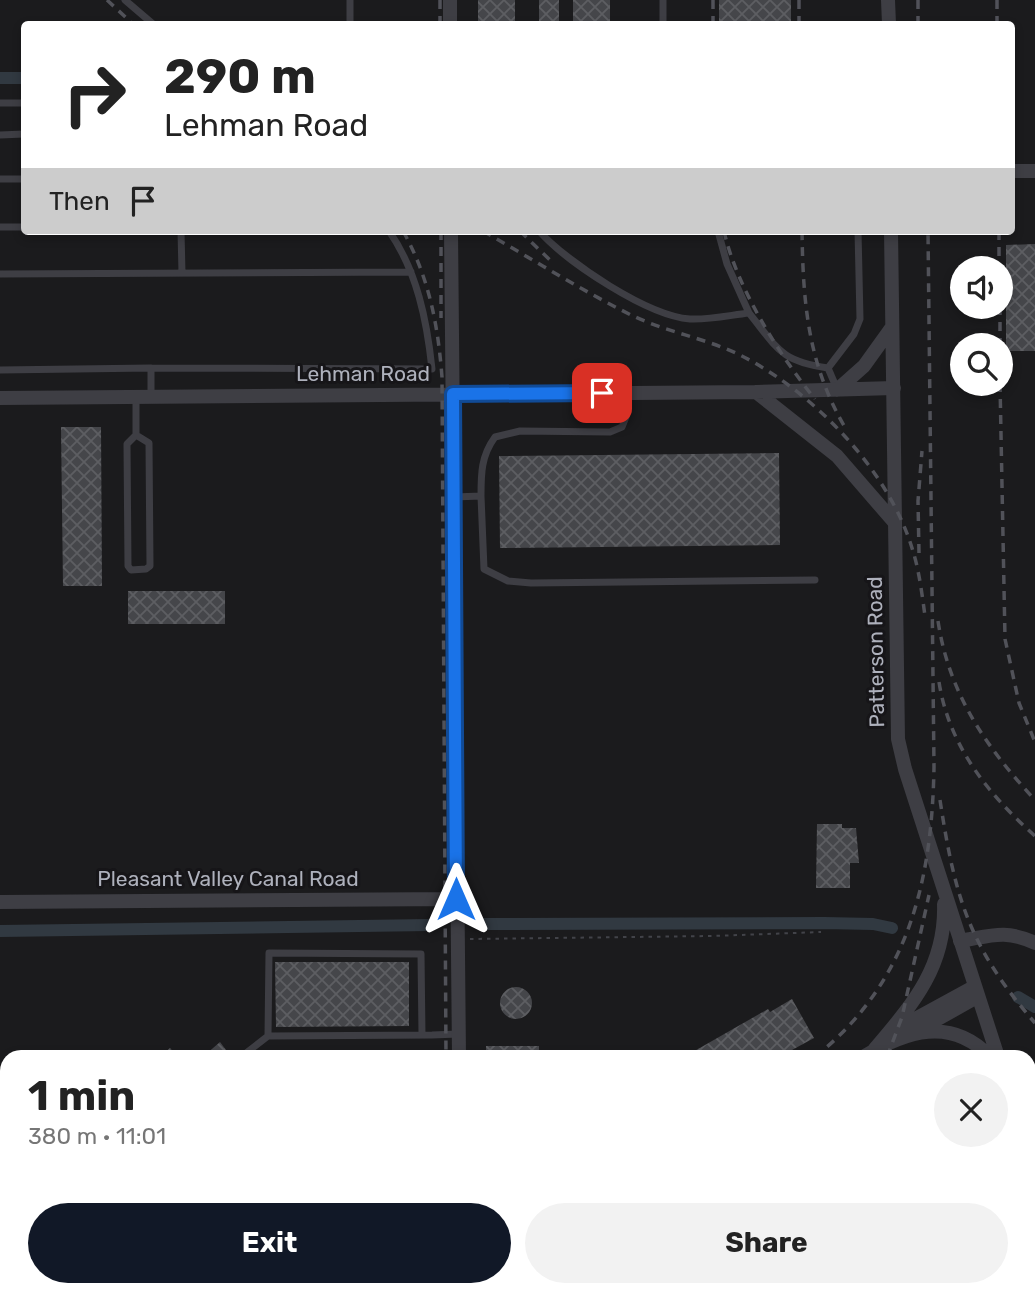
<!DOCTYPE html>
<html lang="en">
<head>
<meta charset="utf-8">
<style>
	body { margin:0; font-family:Rubik,sans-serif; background:#f2f2f2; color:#222; height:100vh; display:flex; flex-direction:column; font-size:26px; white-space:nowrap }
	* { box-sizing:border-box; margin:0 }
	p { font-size:23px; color:#767676 }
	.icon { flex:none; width:38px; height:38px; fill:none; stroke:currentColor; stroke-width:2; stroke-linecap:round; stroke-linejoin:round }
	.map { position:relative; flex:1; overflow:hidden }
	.details { position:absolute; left:0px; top:1050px; width:1036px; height:247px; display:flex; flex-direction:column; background:#fff; border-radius:21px 21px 0 0; box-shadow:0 4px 10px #0003 }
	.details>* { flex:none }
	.hud { position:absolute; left:21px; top:21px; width:994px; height:214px; border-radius:7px; box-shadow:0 4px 10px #0003; background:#fff; color:#222; overflow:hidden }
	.tools { position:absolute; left:950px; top:256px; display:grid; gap:14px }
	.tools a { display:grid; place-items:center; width:63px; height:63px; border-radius:50%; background:#fff; box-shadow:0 4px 10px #0003; font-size:35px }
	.pin { position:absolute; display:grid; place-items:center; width:60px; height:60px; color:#fff; margin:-30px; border-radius:14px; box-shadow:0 4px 10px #0006 }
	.me { position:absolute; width:77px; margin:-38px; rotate:0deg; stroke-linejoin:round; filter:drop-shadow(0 0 5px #0008) }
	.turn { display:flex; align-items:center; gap:24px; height:147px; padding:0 28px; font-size:32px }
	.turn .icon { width:91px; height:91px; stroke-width:2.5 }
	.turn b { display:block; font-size:49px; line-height:60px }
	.then { display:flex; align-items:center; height:66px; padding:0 28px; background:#0003; gap:14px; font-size:26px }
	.round { display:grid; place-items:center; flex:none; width:74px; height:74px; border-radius:37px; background:#f2f2f2 }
	.summary { display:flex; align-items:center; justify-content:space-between; height:119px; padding:0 28px }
	h1 { font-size:42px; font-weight:700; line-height:52px }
	.button { display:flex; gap:14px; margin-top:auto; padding:14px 28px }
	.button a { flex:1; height:80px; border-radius:42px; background:#111827; color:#fff; font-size:28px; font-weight:700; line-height:80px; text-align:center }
	.button a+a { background:#f2f2f2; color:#222 }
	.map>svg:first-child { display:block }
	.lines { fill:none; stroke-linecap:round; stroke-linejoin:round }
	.canal { stroke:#313941; stroke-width:12 }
	.building { fill:url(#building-cross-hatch) }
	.path { stroke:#424349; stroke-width:2; stroke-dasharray:3.5 5; stroke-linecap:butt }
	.service { stroke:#3e3e44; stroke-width:7 }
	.minor { stroke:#3e3e44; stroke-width:14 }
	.rail { stroke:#515259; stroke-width:3.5; stroke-dasharray:9 7; stroke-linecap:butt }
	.route-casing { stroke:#114b97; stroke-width:18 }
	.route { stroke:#1a73e8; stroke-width:12 }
	.labels { text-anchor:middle; stroke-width:6; stroke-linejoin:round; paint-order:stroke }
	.street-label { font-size:21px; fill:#aeb1bc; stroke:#161518 }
</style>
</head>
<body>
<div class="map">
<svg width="1035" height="1296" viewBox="0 0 1035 1296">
	<defs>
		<pattern id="building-cross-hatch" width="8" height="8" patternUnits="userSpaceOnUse" patternTransform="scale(1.75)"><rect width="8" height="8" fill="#45464a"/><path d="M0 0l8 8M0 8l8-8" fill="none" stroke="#5d5e62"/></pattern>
	</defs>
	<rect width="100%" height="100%" fill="#1b1b1d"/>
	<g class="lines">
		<!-- canal -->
		<path class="canal" d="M0,78H24
			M483,924L824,923L873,924L892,928
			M0,931L430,925
			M1018,997L1035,1007
			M0,1188L7,1194
			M108,1290L115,1296"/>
	</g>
	<!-- building -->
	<path class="building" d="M478,0H515V24H478Z
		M539,0H559V24H539Z
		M573,0H610V24H573Z
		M719,0H791V24H719Z
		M1035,244V351H1006V245Z
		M61,427H101L102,586H63Z
		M779,453L780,545L500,548L499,456Z
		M128,591H225V624H128Z
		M817,824H842V828H856L859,863H850V888H816Z
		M275,962H409V1026L276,1027Z
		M500 1003a16 16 0 1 1 32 0a16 16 0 1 1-32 0Z
		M792,999L814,1038L792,1050L796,1057H684L768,1009L770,1012Z
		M220,1042L226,1050L218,1057H203Z
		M486,1046H539V1057H486Z
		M170,1048L178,1057H160Z
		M1035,1065V1087L1029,1083V1076Z
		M1035,1259V1296H1005L1004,1293L1000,1294L998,1290H1029V1261Z
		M301,1290H362L367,1296H307Z
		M714,1290H837L835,1296H711Z"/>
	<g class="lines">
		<!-- path -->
		<path class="path" d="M470,939L712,936L821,932"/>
		<!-- service -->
		<path class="service" d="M125,0L153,24
			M350,0V24
			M663,0V24
			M0,103H24
			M0,135L24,134
			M0,179H24
			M0,227H24
			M181,231L182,273
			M539,231C568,263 648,316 690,319C709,320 731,315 749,313L727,264L718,231
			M0,274L411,272
			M749,313C778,349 780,361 828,368L837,389
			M151,368L432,369C427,321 417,271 389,231
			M828,368L854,334L860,319L858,231
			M0,370L151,368V397
			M136,397V435L127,444L128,566L131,570L146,569L150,566L149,443L136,435
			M481,496C481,474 481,456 495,437L520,431L610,432L622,427L626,417V393
			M454,497L481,496L484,569L508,581L531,583L815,580
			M422,1035L421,954L269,953L268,1036L432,1035L458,1034
			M241,1057L268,1036
			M261,1290L266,1296
			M376,1290L380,1296"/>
		<!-- minor -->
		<path class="minor" d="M450,0V24
			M888,0L889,24
			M1012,171H1035
			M451,231L459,1057
			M891,231L898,739L905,769L998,1057
			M837,390L864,366L892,327
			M756,392L837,456L895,523
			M0,398L756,392L894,388
			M0,902L456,899
			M960,941C991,936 1005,929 1035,943
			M920,1029L977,997
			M895,1030L974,987
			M874,1050C912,1005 946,967 944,904
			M863,1057C906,1031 951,1016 990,1057
			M1029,1145L1035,1163
			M0,1269L7,1262
			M472,1290L474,1296
			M461,1296V1290
			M510,1296L514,1290"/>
		<!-- rail -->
		<path class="rail" d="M107,0L133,24
			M440,0V24
			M713,0V24
			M799,0V24
			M918,0V24
			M997,0V24
			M403,231C429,277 438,325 442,377L446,1057
			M441,231V318
			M483,231C532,259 581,290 631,315C666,332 705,338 740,355C812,391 888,469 912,548C919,569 922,594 925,616
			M520,231L553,263
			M724,231C736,286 779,355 815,399
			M802,231C803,304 808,365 846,429
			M999,231V268
			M1000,306V345
			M1000,383L1005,639L1019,703L1035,742
			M919,553L918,501L922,451
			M938,621C949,694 986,747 1035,800
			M939,682C949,746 988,794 1035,836
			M940,800C955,898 969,947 1035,1023
			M815,1057C909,982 932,881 934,767L928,231
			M887,1057L902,1017L929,895
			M448,1290V1296
			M495,1296L499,1290
			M791,1296L793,1290"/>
	</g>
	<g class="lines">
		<!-- route casing -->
		<g class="route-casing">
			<path id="route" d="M456,899L453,394L602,393"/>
		</g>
		<!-- route -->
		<use href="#route" class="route"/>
	</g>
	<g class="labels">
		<!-- street labels -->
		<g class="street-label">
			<text x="363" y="381">Lehman Road</text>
			<text transform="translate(876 652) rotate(-91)" y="7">Patterson Road</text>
			<text x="228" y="886">Pleasant Valley Canal Road</text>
		</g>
	</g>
</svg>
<div class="tools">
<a><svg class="icon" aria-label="sound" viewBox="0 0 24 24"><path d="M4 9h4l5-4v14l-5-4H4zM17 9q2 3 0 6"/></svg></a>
<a><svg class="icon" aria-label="search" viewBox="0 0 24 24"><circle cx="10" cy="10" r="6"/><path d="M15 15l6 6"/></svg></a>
</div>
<div class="pin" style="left:602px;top:393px;background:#d93025"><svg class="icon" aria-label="arrive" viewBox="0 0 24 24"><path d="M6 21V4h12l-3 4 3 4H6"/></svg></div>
<svg class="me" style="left:456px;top:899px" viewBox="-20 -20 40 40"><path d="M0-17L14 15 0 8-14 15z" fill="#1a73e8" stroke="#fff" stroke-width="4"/></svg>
<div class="hud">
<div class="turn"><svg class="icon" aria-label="right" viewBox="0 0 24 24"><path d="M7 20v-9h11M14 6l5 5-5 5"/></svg><div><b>290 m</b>Lehman Road</div></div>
<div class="then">Then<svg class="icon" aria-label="arrive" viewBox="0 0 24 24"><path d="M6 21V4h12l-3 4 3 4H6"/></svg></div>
</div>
<section class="details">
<div class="summary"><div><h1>1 min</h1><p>380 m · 11:01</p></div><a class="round"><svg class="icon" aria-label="close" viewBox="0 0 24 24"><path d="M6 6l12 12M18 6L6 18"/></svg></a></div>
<div class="button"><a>Exit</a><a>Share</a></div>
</section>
</div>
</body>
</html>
